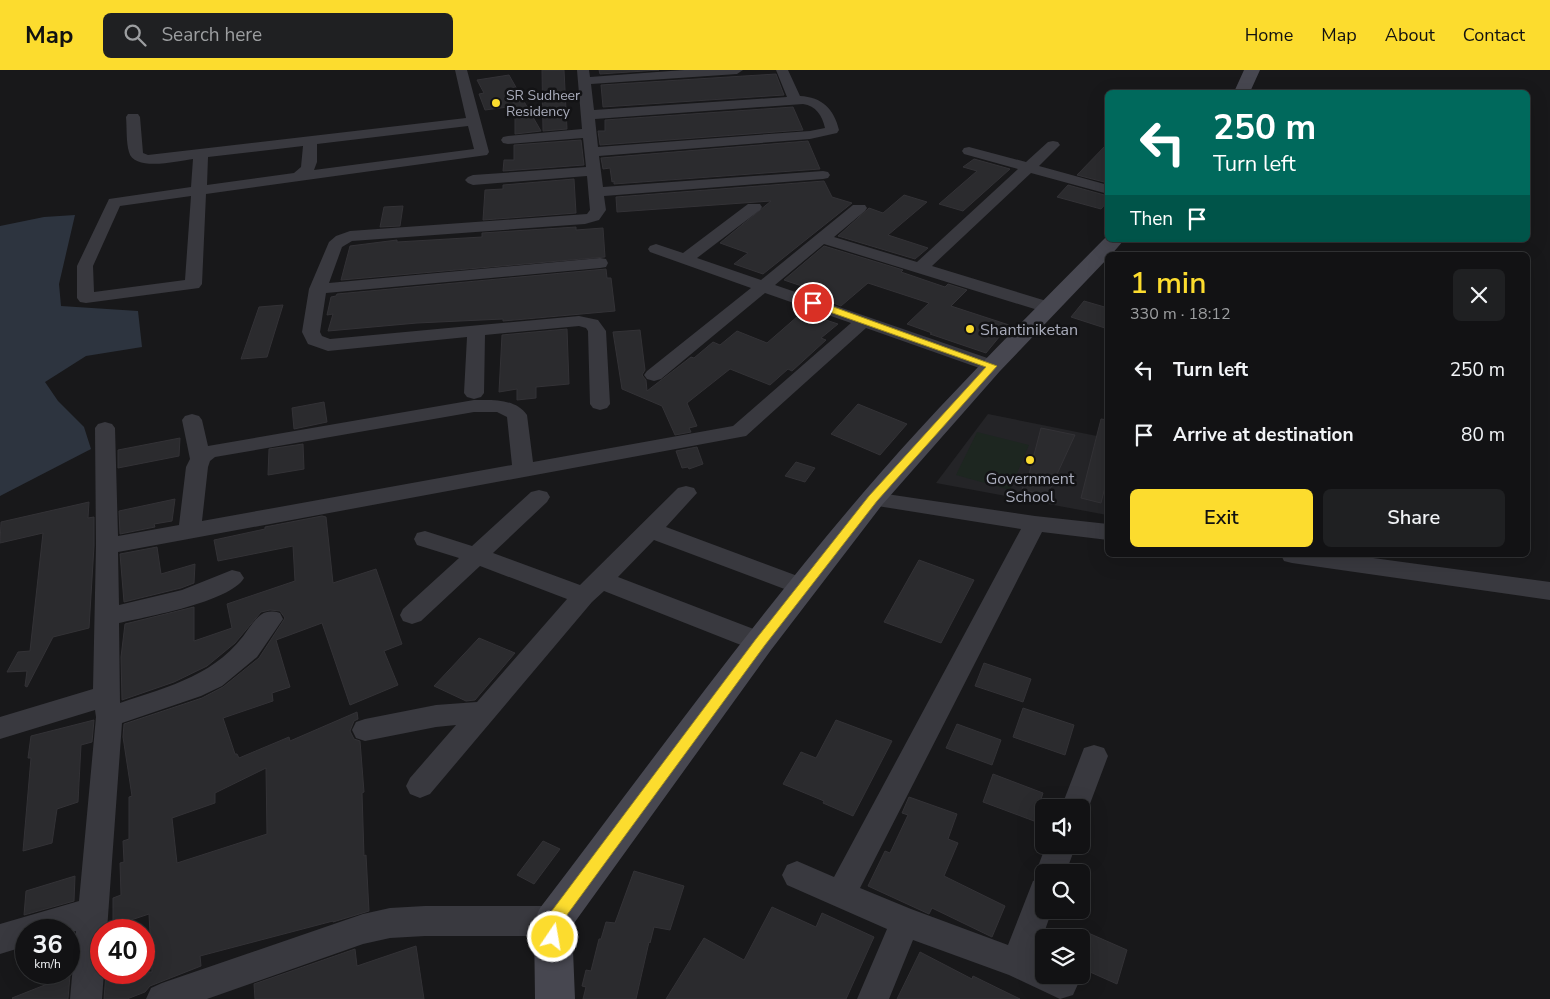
<!DOCTYPE html>
<html lang="en">
<head>
<meta charset="utf-8">
<style>
	body { margin:0; font-family:"Nunito Sans",sans-serif; background:#1f2022; color:#f1f3f6; height:100vh; display:flex; flex-direction:column; font-size:19px; white-space:nowrap }
	* { box-sizing:border-box; margin:0 }
	p { font-size:16px; color:#9c9ea0 }
	.icon { flex:none; width:28px; height:28px; fill:none; stroke:currentColor; stroke-width:2; stroke-linecap:round; stroke-linejoin:round }
	.map { position:relative; flex:1; overflow:hidden }
	.drawer { position:absolute; left:1105px; top:182px; width:425px; height:305px; display:flex; flex-direction:column; background:#121214; border-radius:8px; box-shadow:0 5px 20px #0002,0 0 0 1px #313234 }
	.drawer>* { flex:none }
	.guide { position:absolute; left:1105px; top:20px; width:425px; height:152px; border-radius:8px; box-shadow:0 5px 20px #0002,0 0 0 1px #313234; background:#00695c; color:#fff; overflow:hidden }
	.tools { position:absolute; left:1035px; top:729px; display:grid; gap:10px }
	.tools a { display:grid; place-items:center; width:55px; height:55px; border-radius:8px; background:#121214; box-shadow:0 5px 20px #0002,0 0 0 1px #313234; font-size:25px }
	.speed { position:absolute; left:15px; top:849px; display:flex; gap:10px; font-size:25px; font-weight:700; text-align:center }
	.speed>* { display:grid; place-content:center; width:65px; height:65px; border-radius:50%; background:#121214; box-shadow:0 5px 20px #0002,0 0 0 1px #313234; line-height:1 }
	.speed small { font-size:12px; font-weight:400 }
	.speed .limit { border:8px solid #d22; background:#fff; color:#111 }
	.pin { position:absolute; display:grid; place-items:center; width:42px; height:42px; color:#fff; margin:-21px; border:2px solid #fff; border-radius:50%; box-shadow:0 1px 5px #0007 }
	.me { position:absolute; width:55px; margin:-28px; rotate:12deg; stroke-linejoin:round; filter:drop-shadow(0 0 4px #0008) }
	.turn { display:flex; align-items:center; gap:18px; height:105px; padding:0 25px; font-size:22px }
	.turn .icon { width:65px; height:65px; stroke-width:2.5 }
	.turn b { display:block; font-size:35px; line-height:42px }
	.then { display:flex; align-items:center; height:48px; padding:0 25px; background:#0003; gap:10px; font-size:19px }
	.round { display:grid; place-items:center; flex:none; width:52px; height:52px; border-radius:8px; background:#1f2022 }
	.overview { display:flex; align-items:center; justify-content:space-between; height:85px; padding:0 25px }
	h1 { font-size:30px; font-weight:600; line-height:38px; color:#fcdc2e }
	.action { display:flex; gap:10px; margin-top:auto; padding:10px 25px }
	.action a { flex:1; height:58px; border-radius:8px; background:#fcdc2e; color:#111; font-size:20px; font-weight:600; line-height:58px; text-align:center }
	.action a+a { background:#1f2022; color:#f1f3f6 }
	ul { padding:0; list-style:none }
	li { display:flex; align-items:center; gap:15px; height:65px; padding:0 25px }
	li div { flex:1 }
	li b { display:block; font-size:19px }
	li em { font-style:normal }
	header { display:flex; align-items:center; gap:30px; box-sizing:border-box; height:70px; padding:0 25px; background:#fcdc2e; color:#111 }
	header strong { font-size:24px }
	nav { display:flex; gap:28px; margin-inline-start:auto; font-size:18px }
	.search { width:350px; height:45px; background:#1f2022; display:flex; align-items:center; gap:12px; box-sizing:border-box; padding:0 18px; border-radius:8px; color:#9c9ea0; font-size:19px }
	.map>svg:first-child { display:block }
	.built { fill:#242427 }
	.green { fill:#1d2620 }
	.water { fill:#2d343f }
	.building { fill:#2b2b2e; stroke:#333236; fill-rule:evenodd }
	.lines { fill:none; stroke-linecap:round; stroke-linejoin:round }
	.street { fill:#39393f; fill-rule:evenodd }
	.secondary { fill:#474750; fill-rule:evenodd }
	.route { fill:#fcdc2e; stroke:#a48f1e }
	.poi-dot { fill:#fcdc2e; stroke:#131315; stroke-width:2 }
	.labels { text-anchor:middle; stroke-width:5; stroke-linejoin:round; paint-order:stroke }
	.far-poi-label { font-size:14px; fill:#a9acbb; stroke:#131315; text-anchor:start }
	.poi-label { font-size:16px; fill:#a9acbb; stroke:#131315; text-anchor:start }
</style>
</head>
<body>
<header>
<strong>Map</strong>
<div class="search"><svg class="icon" aria-label="search" viewBox="0 0 24 24"><circle cx="10" cy="10" r="6"/><path d="M15 15l6 6"/></svg>Search here</div>
<nav><a>Home</a><a>Map</a><a>About</a><a>Contact</a></nav>
</header>
<div class="map">
<svg width="1550" height="929" viewBox="0 0 1550 929">
	<rect width="100%" height="100%" fill="#18181a"/>
	<!-- built -->
	<path class="built" d="M988,344L1107,368V445L936,413Z"/>
	<!-- green -->
	<path class="green" d="M977,362L1029,375L1010,420L956,405Z"/>
	<!-- water -->
	<path class="water" d="M75,145L59,214L61,236L138,241L142,277L86,286L45,312L58,331L84,357L91,379L0,426V156L44,147Z"/>
	<!-- building -->
	<path class="building" d="M542,0H564L567,59L543,61Z
		M599,0H659L600,4Z
		M776,4L784,25L603,37L601,15Z
		M509,5L526,35L541,61L515,64V36L485,40L479,24L484,23L477,10Z
		M793,37L803,60L600,75L598,61H605V50Z
		M581,70L584,95L503,101L504,90H514V75Z
		M808,71L820,99L614,114V111L612,112L610,98L603,99L601,88Z
		M1108,73V113L1077,105Z
		M974,89L1010,99L963,141L939,134L977,101L963,97Z
		M574,109L576,143L483,150L485,120L503,119V115Z
		M824,111L832,127L852,133L763,204L734,194L748,183L720,173L771,131L617,142L616,127Z
		M1068,115L1108,126V131L1101,139L1057,127Z
		M904,125L927,132L888,165L928,178L915,189L838,166L869,138L883,143Z
		M403,136L400,156L380,157L384,137Z
		M576,157V160L603,158L605,187L341,210L350,176L397,170V172L482,167V163Z
		M824,176L903,200L901,202L945,217L948,214L967,220L951,236L1009,255L986,283L930,264L932,263L907,254L929,233L868,213L841,236L820,228L825,224L784,210Z
		M606,199L607,208H611L615,241L503,251V249L417,253L328,261L333,244L327,245L331,227L336,226L337,224Z
		M1084,231L1108,238V259L1071,247Z
		M283,235L267,287L241,289L259,237Z
		M806,239L828,247L826,250L838,254L821,268L826,270L792,301L788,299L770,315L730,299L687,333L697,356L689,358L691,362L675,365L662,336L622,319L613,262L640,260L645,300L642,305L646,310L647,321L691,287L694,288L713,272L720,275L737,261L767,273Z
		M567,259L569,314L536,317V328L517,330V319L499,322L502,265Z
		M324,332L327,352L294,359L292,338Z
		M858,334L907,354L880,385L831,364Z
		M1101,349L1108,350V405L1101,433L1081,428Z
		M1041,358L1075,365L1047,426L1022,419L1029,404Z
		M180,368L179,386L118,398V380Z
		M303,374L304,399L268,405L269,379Z
		M697,377L703,394L689,399L688,397L682,398L676,381Z
		M796,392L815,398L805,412L785,406Z
		M175,429L172,451L154,454L155,457L120,464L119,441Z
		M89,432L88,448L94,447V476L89,558L53,567L27,617L25,616L27,601L7,602L18,582L30,581L43,463L0,473L1,452Z
		M322,446L326,447L333,513L376,499L402,574L384,581L398,615L350,635L322,553L276,570L290,617L272,623L273,631L223,648L235,684H237L239,688L289,667L290,671L357,642L358,649L354,651L350,661L354,669L360,671L364,722L362,723L364,786L366,785L369,841L333,852V851L200,886L201,896L150,916L145,922L127,929H104L106,902H152L149,844L113,856V828L121,825L120,793L124,792L123,771L129,769V727L132,726L123,667L124,654L202,628L223,617L259,588L285,548L280,541L270,540L261,542L235,573L207,596L174,612L122,630L121,587L125,554L194,537V571L232,558L227,534L295,511L293,476L218,491L214,470L265,459V457ZM266,698L267,764L177,793L172,748L215,733V723Z
		M157,477L161,504L195,494L194,513L181,518L124,532L120,484Z
		M919,490L974,510L941,573L884,552Z
		M479,568L515,583L475,630L466,631L434,616Z
		M984,593L1031,609L1023,632L975,616Z
		M1023,638L1074,655L1065,685L1013,667Z
		M94,650L92,672L81,675L78,732L57,739L52,773L23,781L31,688H28L31,666Z
		M836,650L892,671L853,746L823,733L824,731L783,714L801,682L816,688Z
		M957,654L1001,670L992,695L946,678Z
		M993,704L1043,723L1034,751L983,732Z
		M909,727L957,744L948,769L958,773L944,806L1005,836L992,867L932,838L929,844L868,816L885,781L890,783L908,745L902,743Z
		M543,771L560,779L534,814L517,805Z
		M634,801L684,816L670,860L654,857L650,873L649,872L636,929H583L586,917L582,916L586,900L591,901L599,869H601L606,852L615,853Z
		M75,806L74,831L24,845L26,821Z
		M772,837L816,857L822,843L874,867L846,929H666L704,868L744,890Z
		M1086,862L1127,880L1117,914L1081,898V876Z
		M416,876L424,929H255L254,914L355,879L357,896Z
		M920,882L972,909L973,906L1020,929H897Z
		M70,905L68,929H13L12,928Z"/>
	<g class="lines">
		<!-- street -->
		<path class="street" d="M455,0H467L489,82L487,85L206,124L202,214L199,218L86,233L80,232L77,228V196L109,129L191,117L193,89C178,91 134,102 129,82C126,72 127,58 126,47L128,44H138L140,47L143,83L148,85L466,48ZM468,56L474,79L314,100L317,92V74ZM303,76L301,97L294,103L207,115L208,87ZM191,126L185,210L94,222L93,196L120,136Z
			M577,0H589L590,7L684,0H743L737,4L591,14L594,40L787,27L776,0H788L800,26C822,27 834,39 839,60L837,63L810,69L599,86L603,117L823,101L828,102L830,105L828,108L823,109L604,126L606,140L599,150L585,154L352,171L342,177L329,213L600,188L606,189L608,193L606,197L600,198L326,223L320,262L322,266L330,269L579,246L598,250L606,261L610,334L607,338L600,340L593,338L590,334L588,261L586,258L579,256L485,265L484,323L481,327L474,329L467,327L464,323L467,267L328,281L308,274L302,262L309,219L329,172L336,166L350,161L587,144L590,140L587,106L473,115L468,113L465,110L468,107L473,105L586,97L583,68L508,74L503,73L501,70L503,67L508,66L582,59ZM803,34C816,36 822,45 825,58L810,61L598,77L595,49Z
			M1053,71L1058,72L1060,75L1039,96L1108,115V124L1031,103L932,196L1053,233L1056,237L1053,241L1047,242L1041,241L824,174L775,215L999,292L1001,296L999,300L992,302L985,300L866,258L746,366L118,482L119,535L182,520L232,500L240,502L244,508C230,532 146,547 119,553L120,633C170,616 218,605 249,558C258,546 264,538 280,543L283,549L257,587L222,616L201,626L122,653L107,860H101V902H104L102,929H70L76,861L69,863V860H26V876L0,884V854L79,831L96,647L95,640L0,669V647L93,619L96,476L95,358L98,354L105,352L112,354L115,358L118,466L179,455L186,397L190,389L182,350L185,346L192,344L199,346L202,350L208,376L474,330C492,330 515,328 527,345L533,392L733,356L851,253L765,223L661,309L654,311L647,309L644,305L647,301L751,218L650,182L648,179L650,176L656,174L683,183L748,134H760L762,137L760,140L697,188L761,210L853,135H865L867,138L865,141L834,167L917,192L1018,99L964,84L962,81L964,78L969,77L1026,92L1048,72ZM474,342H497L507,347L512,395L202,451L208,397L210,391L215,387Z
			M686,416L694,418L697,423L666,457L811,511L815,517L811,523L803,526L795,523L654,470L618,507L769,565L772,572L769,579L760,581L751,579L604,521L592,532L430,724L420,728L410,724L406,716L410,708L456,655L436,657L365,671L356,668L352,660L356,652L365,649L436,635L477,632L567,529L480,496L421,551L412,554L403,551L400,545L403,539L459,488L417,475L414,469L417,463L425,461L472,476L531,422L539,420L547,422L550,427L547,432L493,483L580,515L678,418Z
			M873,422L1035,446L1108,454V470L1042,462L860,818L911,839L1008,875L1033,811L1039,809L1036,802L1046,775H1076L1066,802H1044V840H1052L1036,886L1044,889V905H1074L1078,914L1073,925L1060,929L1009,905L913,870L889,929H857L887,859L787,815L782,805L787,795L797,791L834,807L1021,459L865,434L862,429L865,424Z
			M1281,485H1351L1550,512V530L1292,493L1284,491Z
			M1094,675L1104,678L1108,686L1085,747L1081,748V738H1061L1084,678Z
			M425,836H553L564,841L568,851L564,861L553,866H425L390,868L363,874L207,929H146L151,918L162,913L363,844L390,838Z"/>
		<!-- secondary -->
		<path class="secondary" d="M1244,0H1260L1250,22H1234Z
			M1107,166L1108,170H1124L1111,185H1108V188L1000,301L882,435L771,580L572,856L575,929H535L534,851L540,838C646,699 749,556 863,423C940,333 1024,250 1107,166Z"/>
	</g>
	<!-- route -->
	<path class="route" d="M810,231H817L997,296L877,431L765,575L561,853V867L559,873L553,875L548,873C544,864 544,854 548,846L756,569L869,426L986,297L810,235Z"/>
	<!-- markers -->
	<g class="poi-dot">
		<circle cx="496" cy="33" r="5"/>
		<circle cx="970" cy="259" r="5"/>
		<circle cx="1030" cy="390" r="5"/>
	</g>
	<g class="labels">
		<!-- far-poi labels -->
		<g class="far-poi-label">
			<text x="506" y="30">SR Sudheer<tspan x="506" dy="16">Residency</tspan></text>
		</g>
		<!-- poi labels -->
		<g class="poi-label">
			<text x="980" y="265">Shantiniketan</text>
			<text x="1030" y="414" text-anchor="middle">Government<tspan x="1030" dy="18">School</tspan></text>
		</g>
	</g>
</svg>
<div class="tools">
<a><svg class="icon" aria-label="sound" viewBox="0 0 24 24"><path d="M4 9h4l5-4v14l-5-4H4zM17 9q2 3 0 6"/></svg></a>
<a><svg class="icon" aria-label="search" viewBox="0 0 24 24"><circle cx="10" cy="10" r="6"/><path d="M15 15l6 6"/></svg></a>
<a><svg class="icon" aria-label="layers" viewBox="0 0 24 24"><path d="M12 4l9 5-9 5-9-5zM3 14l9 5 9-5"/></svg></a>
</div>
<div class="speed"><div>36<small>km/h</small></div><div class="limit">40</div></div>
<div class="pin" style="left:813px;top:233px;background:#d93025"><svg class="icon" aria-label="arrive" viewBox="0 0 24 24"><path d="M6 21V4h12l-3 4 3 4H6"/></svg></div>
<svg class="me" style="left:553px;top:867px" viewBox="-20 -20 40 40"><circle r="17" fill="#fcdc2e" stroke="#fff" stroke-width="3"/><path d="M0-11L8 9 0 5-8 9z" fill="#fff"/></svg>
<div class="guide">
<div class="turn"><svg class="icon" aria-label="left" viewBox="0 0 24 24"><path d="M17 20v-9H6M10 6l-5 5 5 5"/></svg><div><b>250 m</b>Turn left</div></div>
<div class="then">Then<svg class="icon" aria-label="arrive" viewBox="0 0 24 24"><path d="M6 21V4h12l-3 4 3 4H6"/></svg></div>
</div>
<section class="drawer">
<div class="overview"><div><h1>1 min</h1><p>330 m · 18:12</p></div><a class="round"><svg class="icon" aria-label="close" viewBox="0 0 24 24"><path d="M6 6l12 12M18 6L6 18"/></svg></a></div>
<ul>
<li><svg class="icon" aria-label="left" viewBox="0 0 24 24"><path d="M17 20v-9H6M10 6l-5 5 5 5"/></svg><div><b>Turn left</b></div><em>250 m</em></li>
<li><svg class="icon" aria-label="arrive" viewBox="0 0 24 24"><path d="M6 21V4h12l-3 4 3 4H6"/></svg><div><b>Arrive at destination</b></div><em>80 m</em></li>
</ul>
<div class="action"><a>Exit</a><a>Share</a></div>
</section>
</div>
</body>
</html>
